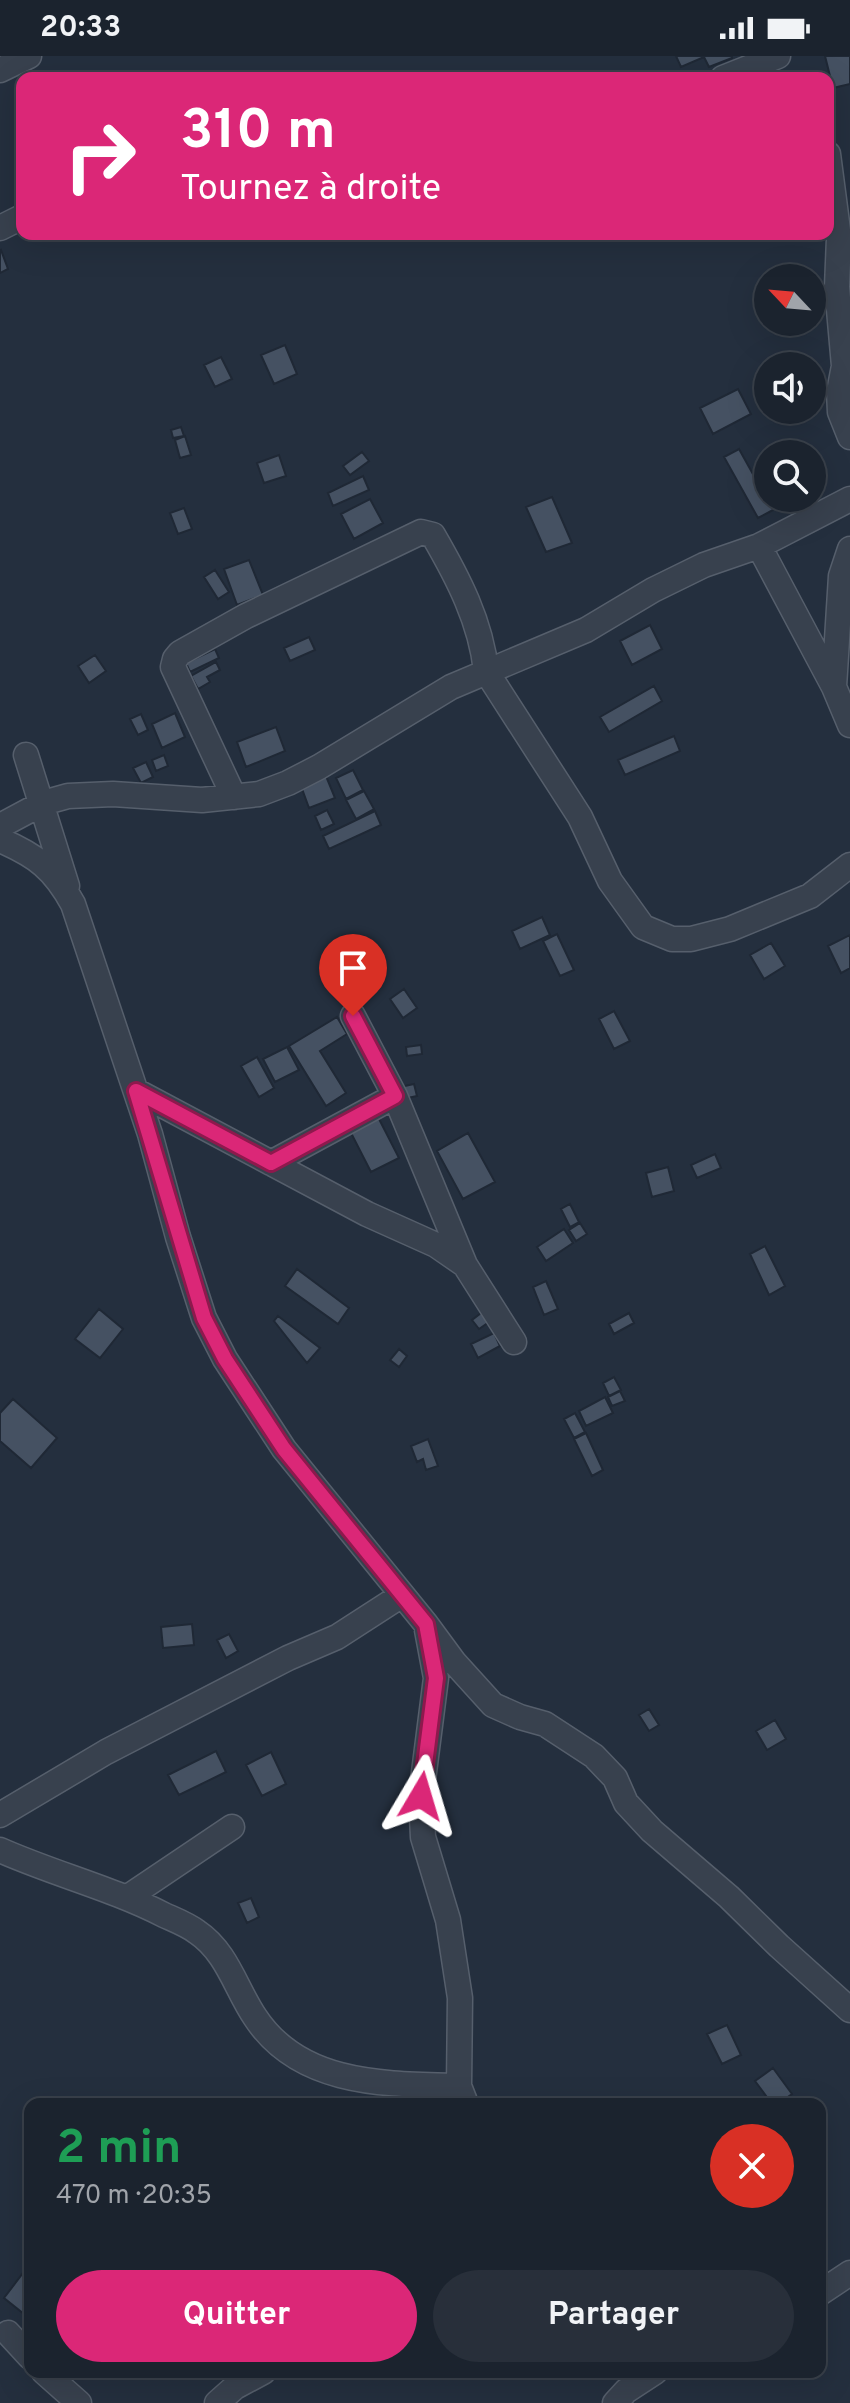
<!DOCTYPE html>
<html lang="fr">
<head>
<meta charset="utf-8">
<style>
	body { margin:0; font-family:Overpass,sans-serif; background:#282f3a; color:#f1f3f6; height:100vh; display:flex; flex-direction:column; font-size:30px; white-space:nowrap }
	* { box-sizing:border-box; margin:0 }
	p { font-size:26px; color:#a0a4aa }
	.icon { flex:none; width:44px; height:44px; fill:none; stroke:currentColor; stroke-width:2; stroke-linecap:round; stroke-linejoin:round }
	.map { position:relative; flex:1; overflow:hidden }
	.details { position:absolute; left:24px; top:2042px; width:802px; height:280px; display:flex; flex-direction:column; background:#1b232e; border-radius:16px; box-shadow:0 8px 32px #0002,0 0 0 2px #39404a }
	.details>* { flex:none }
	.guide { position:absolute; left:16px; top:16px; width:818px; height:168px; border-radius:16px; box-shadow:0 8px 32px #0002,0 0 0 2px #39404a; background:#db2777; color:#fff; overflow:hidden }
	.needle { width:52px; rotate:296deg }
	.buttons { position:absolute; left:754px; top:208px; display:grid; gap:16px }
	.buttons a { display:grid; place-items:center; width:72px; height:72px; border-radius:50%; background:#1b232e; box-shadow:0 8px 32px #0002,0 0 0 2px #39404a; font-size:40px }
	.pin { position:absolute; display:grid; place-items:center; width:68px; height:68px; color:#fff; margin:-82px -34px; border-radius:50% 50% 50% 0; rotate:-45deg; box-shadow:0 0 8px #0007 }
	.pin .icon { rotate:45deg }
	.me { position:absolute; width:88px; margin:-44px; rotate:7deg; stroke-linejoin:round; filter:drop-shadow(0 0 6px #0008) }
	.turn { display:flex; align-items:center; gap:28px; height:168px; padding:0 32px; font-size:36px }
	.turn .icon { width:104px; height:104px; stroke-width:2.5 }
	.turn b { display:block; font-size:56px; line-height:68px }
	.round { display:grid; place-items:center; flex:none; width:84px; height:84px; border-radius:42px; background:#282f3a }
	.head { display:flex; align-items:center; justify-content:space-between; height:136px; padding:0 32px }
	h1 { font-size:48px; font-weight:700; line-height:60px; color:#1e9e55 }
	.button { display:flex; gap:16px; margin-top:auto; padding:16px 32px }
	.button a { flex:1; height:92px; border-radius:48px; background:#db2777; color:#fff; font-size:32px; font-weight:700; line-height:92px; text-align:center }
	.button a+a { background:#282f3a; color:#f1f3f6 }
	.status { display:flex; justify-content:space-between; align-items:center; height:56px; padding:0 40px; background:#1b232e; direction:ltr }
	.status svg { height:22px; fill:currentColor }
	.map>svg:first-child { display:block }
	.building { fill:#455162; stroke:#1f2835; stroke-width:2 }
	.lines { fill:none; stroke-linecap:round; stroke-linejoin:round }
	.minor-casing { stroke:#565f6c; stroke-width:27 }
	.minor { stroke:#38414e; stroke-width:24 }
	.route-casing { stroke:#8e194d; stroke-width:20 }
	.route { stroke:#db2777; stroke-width:14 }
</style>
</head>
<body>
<div class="status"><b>20:33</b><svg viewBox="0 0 49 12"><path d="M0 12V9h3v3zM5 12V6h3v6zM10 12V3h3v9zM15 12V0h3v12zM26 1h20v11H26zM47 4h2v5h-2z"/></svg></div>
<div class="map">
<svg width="850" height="2347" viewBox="0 0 850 2347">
	<rect width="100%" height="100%" fill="#242f3e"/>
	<!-- building -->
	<path class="building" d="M676,0H732V2L709,11L704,1L681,11Z
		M825,0H850V28L833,32Z
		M1,194L8,213L0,217V195Z
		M285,289L297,318L274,328L261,299Z
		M221,301L232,323L215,331L204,309Z
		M738,333L751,358L713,378L700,352Z
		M181,371L184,380L173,382L171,374Z
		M185,380L191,399L180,402L175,384Z
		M739,393L773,454L758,462L724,401Z
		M362,396L369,405L350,419L343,410Z
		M279,399L286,420L264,427L257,407Z
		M363,420L369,434L333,450L328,437Z
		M552,441L572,487L546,496L526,451Z
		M370,443L383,467L354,483L341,458Z
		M184,452L192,473L178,478L170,457Z
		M249,504L263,539L237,549L224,513Z
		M215,514L229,536L218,543L204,521Z
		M650,569L662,593L632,609L620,585Z
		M309,581L315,594L290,605L284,592Z
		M215,593L219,602L190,616L186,607Z
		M95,599L106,615L89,627L78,610Z
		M216,606L220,614L207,621L210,626L198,633L191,620Z
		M654,630L662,645L609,676L600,661Z
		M175,657L185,681L162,692L152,668Z
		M141,658L148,674L138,679L130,663Z
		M276,671L285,695L246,711L237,686Z
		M674,680L680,695L625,719L618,704Z
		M164,699L168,710L156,715L152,704Z
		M146,706L153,721L141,727L133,712Z
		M353,714L363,734L346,743L336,722Z
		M326,720L335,742L309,752L301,730Z
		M364,735L374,753L356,763L346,744Z
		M327,754L334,768L321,774L315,760Z
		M375,755L381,769L329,793L323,780Z
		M542,861L550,879L520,893L512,875Z
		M557,878L574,914L560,920L543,885Z
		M850,879V912L841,917L828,890Z
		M771,887L785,910L764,923L750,899Z
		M404,933L417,952L403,962L390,943Z
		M614,955L630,985L614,993L599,963Z
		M337,961L347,978L320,995L346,1037L326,1050L289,990Z
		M421,989L422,998L407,1000L406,991Z
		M287,991L299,1014L275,1026L263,1003Z
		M257,1001L274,1032L259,1041L241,1010Z
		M414,1028L417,1040L403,1043L400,1031Z
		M378,1061L399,1102L371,1116L350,1075Z
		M468,1077L495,1126L463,1143L437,1095Z
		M715,1098L721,1112L697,1122L691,1109Z
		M668,1111L674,1135L652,1141L646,1117Z
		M570,1148L579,1166L570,1171L561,1153Z
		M580,1167L587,1178L576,1185L569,1174Z
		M564,1173L573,1187L546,1205L537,1191Z
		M765,1190L785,1230L769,1239L750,1198Z
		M297,1213L349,1252L338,1268L285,1230Z
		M546,1225L558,1253L544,1259L533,1231Z
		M99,1253L123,1273L100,1302L75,1283Z
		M485,1254L492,1264L479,1273L472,1264Z
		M629,1257L634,1267L614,1278L609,1268Z
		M278,1260L320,1292L307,1307L274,1265Z
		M494,1277L500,1290L478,1302L471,1288Z
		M399,1293L407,1300L399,1311L390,1304Z
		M614,1321L621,1334L609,1340L603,1327Z
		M620,1335L625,1345L612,1350L608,1341Z
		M605,1341L613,1357L586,1370L579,1355Z
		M13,1343L57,1382L31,1412L0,1385V1357Z
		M575,1357L585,1376L574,1382L564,1363Z
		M586,1377L603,1414L592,1420L574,1383Z
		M428,1383L438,1410L426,1414L423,1403L417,1406L411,1390Z
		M192,1568L194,1589L163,1592L161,1571Z
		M229,1578L238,1595L226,1602L217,1584Z
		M649,1653L659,1669L649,1675L639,1659Z
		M775,1664L786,1683L767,1694L756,1675Z
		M216,1695L226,1716L179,1739L168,1719Z
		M271,1696L286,1728L262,1740L246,1709Z
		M251,1842L259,1861L247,1867L238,1847Z
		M727,1969L741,1999L722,2008L707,1978Z
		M773,2012L792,2038L778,2048H772L755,2025Z
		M26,2213L30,2216V2250L24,2258L4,2242Z"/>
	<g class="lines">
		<!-- minor casing -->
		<g class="minor-casing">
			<path id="minor" d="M0,14L29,0
				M723,22L778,0
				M828,98L839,182L837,231L844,310L839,336L840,356L850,381
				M0,172L22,161
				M759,490L834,631L850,669
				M834,631L841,520L850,493
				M26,699L67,830
				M234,741L173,611L175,603L180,597L246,560L421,476L433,479C458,522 481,566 486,615L580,761L610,825L643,871L672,883H691L730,873L810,840L850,809
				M0,770L43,747L68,740L113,738L202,744L259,738L288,727L319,711L451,631L586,574L653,534L704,509L759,490L850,443
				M0,784C37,800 54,813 73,848L150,1078L178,1181L204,1262L225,1303L284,1393L426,1568L454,1606L493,1649L520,1661L545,1668L594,1700L615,1722L626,1747L652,1775L729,1841L779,1890L850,1954
				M353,960L395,1040L465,1209
				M136,1035L367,1158L436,1189L465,1209L514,1286
				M271,1107L395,1040
				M427,1574L436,1622L421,1740L423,1781L448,1864L460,1942L459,2030L466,2048
				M0,1759L106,1696L288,1602L337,1581L402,1539
				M0,1794C54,1818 111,1832 164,1859C175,1864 188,1869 197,1876C227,1896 236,1933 255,1961C300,2030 386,2028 459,2030
				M128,1841L232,1771
				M820,2237L850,2217
				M8,2277L30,2301
				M44,2316L79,2347
				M217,2347L235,2331L263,2316
				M615,2347L626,2335L655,2316"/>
		</g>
		<!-- minor -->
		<use href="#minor" class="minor"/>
	</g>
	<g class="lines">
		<!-- route casing -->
		<g class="route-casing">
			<path id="route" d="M353,960L395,1040L271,1107L136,1035L204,1262L225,1303L284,1393L426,1568L436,1622L421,1740"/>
		</g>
		<!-- route -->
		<use href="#route" class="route"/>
	</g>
</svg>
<div class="buttons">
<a><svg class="needle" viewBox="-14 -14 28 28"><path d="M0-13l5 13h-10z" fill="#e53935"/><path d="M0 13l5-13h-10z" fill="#a0a4aa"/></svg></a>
<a><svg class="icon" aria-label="sound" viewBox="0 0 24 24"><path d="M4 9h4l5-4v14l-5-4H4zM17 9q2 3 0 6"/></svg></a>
<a><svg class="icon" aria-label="search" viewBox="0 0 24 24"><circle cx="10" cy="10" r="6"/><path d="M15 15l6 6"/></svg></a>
</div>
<div class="pin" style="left:353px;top:960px;background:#d93025"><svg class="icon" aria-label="arrive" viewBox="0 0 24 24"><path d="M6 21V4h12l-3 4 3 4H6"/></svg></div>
<svg class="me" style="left:421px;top:1740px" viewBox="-20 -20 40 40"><path d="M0-17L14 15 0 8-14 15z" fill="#db2777" stroke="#fff" stroke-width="4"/></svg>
<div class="guide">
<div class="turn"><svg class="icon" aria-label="right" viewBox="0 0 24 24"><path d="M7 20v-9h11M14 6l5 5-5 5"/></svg><div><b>310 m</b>Tournez à droite</div></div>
</div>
<section class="details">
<div class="head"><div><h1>2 min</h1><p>470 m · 20:35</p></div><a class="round" style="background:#d93025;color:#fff"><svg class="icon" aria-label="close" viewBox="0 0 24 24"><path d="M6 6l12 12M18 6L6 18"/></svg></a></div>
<div class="button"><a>Quitter</a><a>Partager</a></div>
</section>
</div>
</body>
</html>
